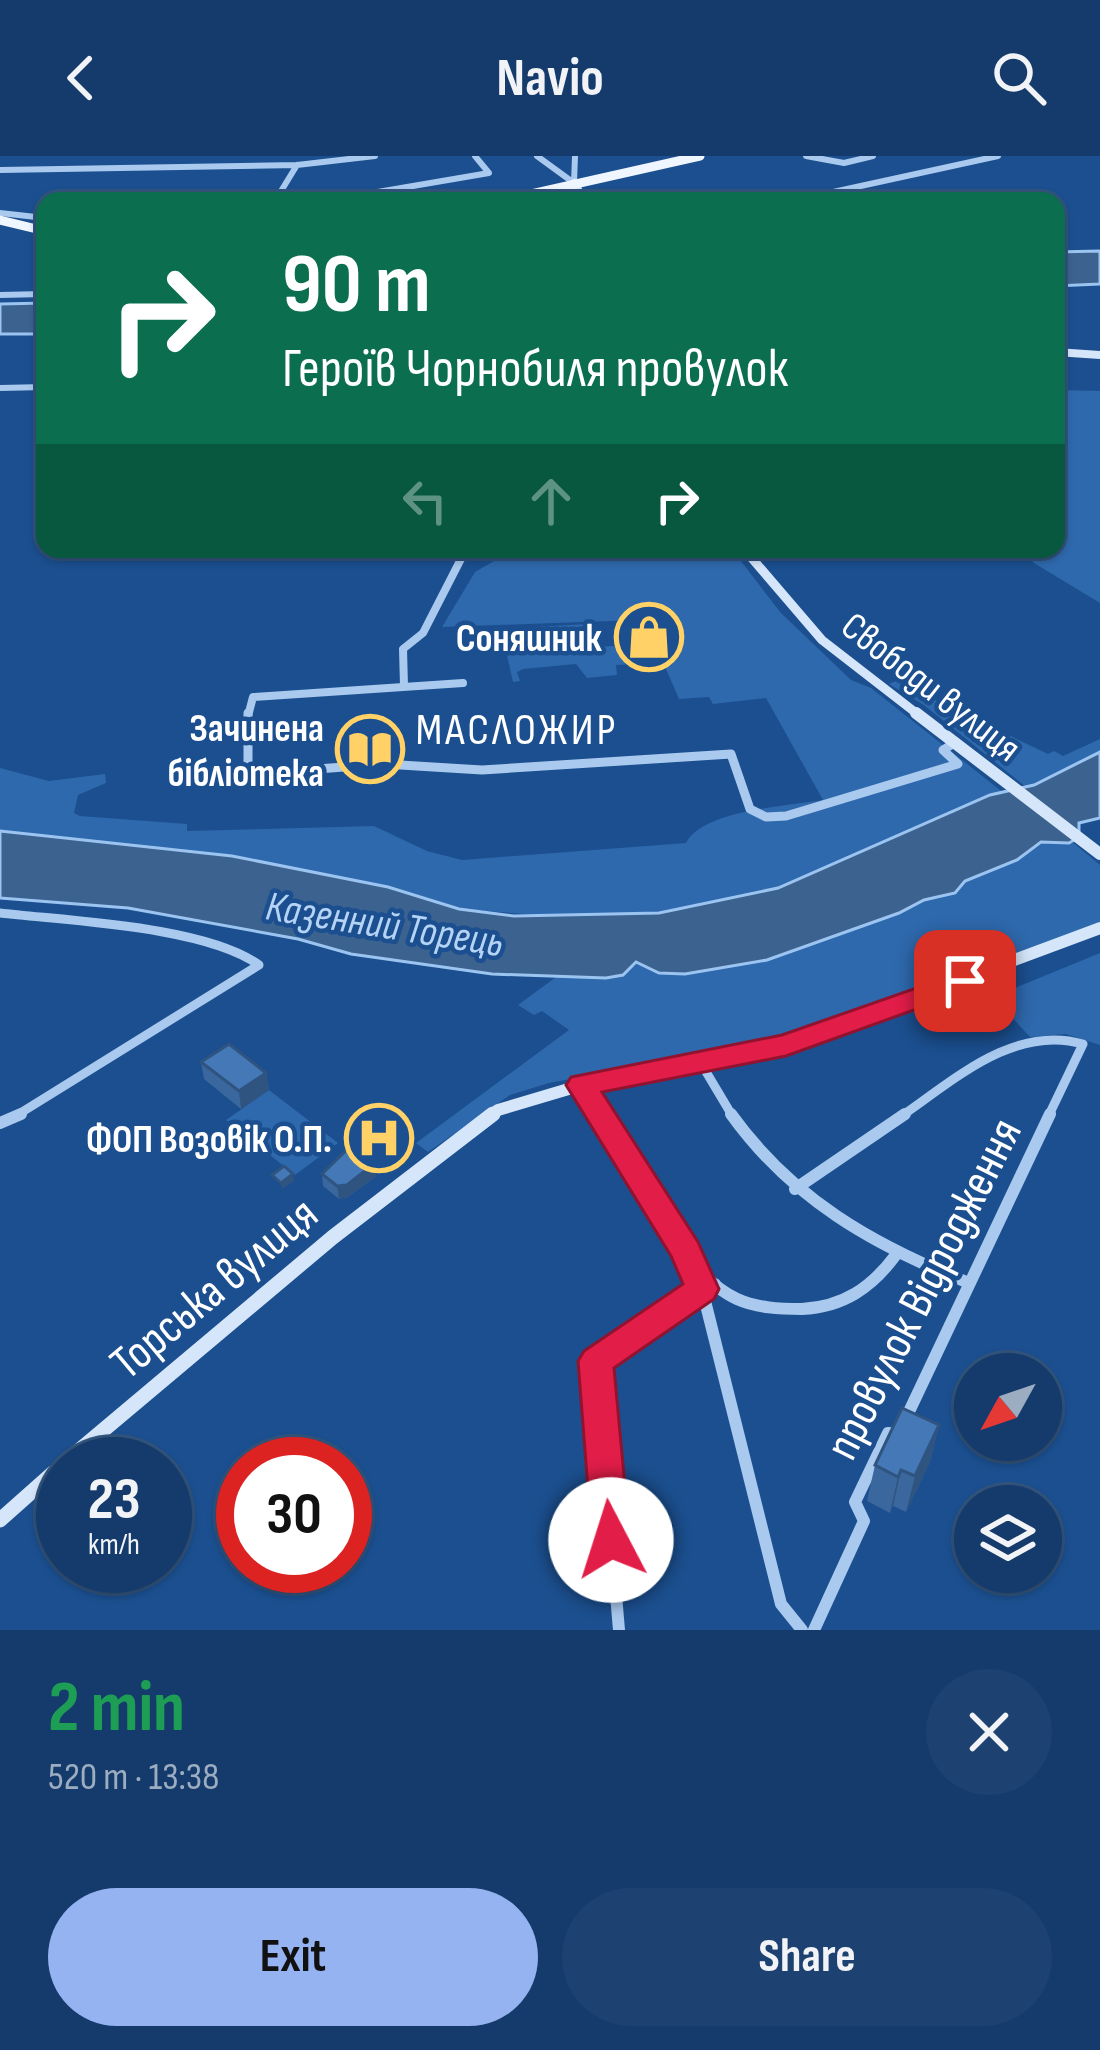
<!DOCTYPE html>
<html lang="en">
<head>
<meta charset="utf-8">
<style>
	body { margin:0; font-family:"Sofia Sans Condensed",sans-serif; background:#1d4271; color:#f1f3f6; height:100vh; display:flex; flex-direction:column; font-size:45px; white-space:nowrap }
	* { box-sizing:border-box; margin:0 }
	p { font-size:39px; color:#9dadc1 }
	.icon { flex:none; width:66px; height:66px; fill:none; stroke:currentColor; stroke-width:2; stroke-linecap:round; stroke-linejoin:round }
	.map { position:relative; height:1474px; overflow:hidden }
	.sheet { display:flex; flex-direction:column; background:#143b6b; flex:1 }
	.sheet>* { flex:none }
	.banner { position:absolute; left:36px; top:36px; width:1029px; height:366px; border-radius:24px; box-shadow:0 3px 9px #0004,0 0 0 3px #33557e; background:#0b6e4f; color:#fff; overflow:hidden }
	.needle { width:78px; rotate:230deg }
	.buttons { position:absolute; left:954px; top:1197px; display:grid; gap:24px }
	.buttons a { display:grid; place-items:center; width:108px; height:108px; border-radius:50%; background:#143b6b; box-shadow:0 3px 9px #0004,0 0 0 3px #33557e; font-size:60px }
	.speed { position:absolute; left:36px; top:1281px; display:flex; gap:24px; font-size:60px; font-weight:700; text-align:center }
	.speed>* { display:grid; place-content:center; width:156px; height:156px; border-radius:50%; background:#143b6b; box-shadow:0 3px 9px #0004,0 0 0 3px #33557e; line-height:1 }
	.speed small { font-size:30px; font-weight:400 }
	.speed .limit { border:18px solid #d22; background:#fff; color:#111 }
	.pin { position:absolute; display:grid; place-items:center; width:102px; height:102px; color:#fff; margin:-51px; border-radius:24px; box-shadow:0 6px 18px #0006 }
	.me { position:absolute; width:132px; margin:-66px; rotate:355deg; stroke-linejoin:round; filter:drop-shadow(0 0 9px #0008) }
	.turn { display:flex; align-items:center; gap:42px; height:252px; padding:0 48px; font-size:54px }
	.turn .icon { width:156px; height:156px; stroke-width:2.5 }
	.turn b { display:block; font-size:84px; line-height:102px }
	.lanes { display:flex; align-items:center; height:114px; padding:0 48px; background:#0003; justify-content:center; gap:60px; direction:ltr }
	.lanes .off { opacity:.35 }
	.round { display:grid; place-items:center; flex:none; width:126px; height:126px; border-radius:63px; background:#1d4271 }
	.headline { display:flex; align-items:center; justify-content:space-between; height:204px; padding:0 48px }
	h1 { font-size:72px; font-weight:700; line-height:90px; color:#1e9e55 }
	.primary-button { display:flex; gap:24px; margin-top:auto; padding:24px 48px }
	.primary-button a { flex:1; height:138px; border-radius:72px; background:#95b2f1; color:#111; font-size:48px; font-weight:700; line-height:138px; text-align:center }
	.primary-button a+a { background:#1d4271; color:#f1f3f6 }
	header { display:flex; justify-content:space-between; align-items:center; height:156px; padding:0 48px; background:#143b6b; font-size:54px; font-weight:700 }
	.map>svg:first-child { display:block }
	.green { fill:#2e69ad }
	.water { fill:#3c6290; stroke:#9cc4f0; stroke-width:3 }
	.lines { fill:none; stroke-linecap:round; stroke-linejoin:round }
	.street-far3 { stroke:#a9c9ee; stroke-width:6 }
	.street-far2 { stroke:#a9c9ee; stroke-width:8 }
	.street-far1 { stroke:#a9c9ee; stroke-width:9 }
	.street { stroke:#a9c9ee; stroke-width:12 }
	.secondary-far3 { stroke:#d6e6fa; stroke-width:8 }
	.secondary-far2 { stroke:#d6e6fa; stroke-width:9 }
	.secondary-far1 { stroke:#d6e6fa; stroke-width:12 }
	.secondary { stroke:#d6e6fa; stroke-width:15 }
	.primary { stroke:#f0f6ff; stroke-width:9 }
	.wall { fill:#3a679d }
	.shaded-wall { fill:#305480 }
	.building { fill:#4478b7; stroke:#305480; stroke-width:3 }
	.route { fill:#e11d48; stroke:#92132f; stroke-width:3 }
	.labels { text-anchor:middle; stroke-width:9; stroke-linejoin:round; paint-order:stroke }
	.poi-label { font-size:39px; font-weight:bold; fill:#fff; stroke:#1b4f8f; text-anchor:end }
	.street-label { font-size:39px; fill:#fff; stroke:#1b4f8f }
	.water-label { font-size:42px; font-style:italic; fill:#b5d3f5; stroke:#1b4f8f }
	.quarter-label { font-size:45px; letter-spacing:3px; fill:#fff; stroke:#1b4f8f }
	.near-street-label { font-size:48px; fill:#fff; stroke:#1b4f8f }
</style>
</head>
<body>
<header><svg class="icon" aria-label="back" viewBox="0 0 24 24"><path d="M15 5l-7 7 7 7"/></svg>Navio<svg class="icon" aria-label="search" viewBox="0 0 24 24"><circle cx="10" cy="10" r="6"/><path d="M15 15l6 6"/></svg></header>
<div class="map">
<svg width="1100" height="1474" viewBox="0 0 1100 1474">
	<rect width="100%" height="100%" fill="#1b4f8f"/>
	<!-- green -->
	<path class="green" d="M1056,234L1100,235V447L1034,407L1021,393H1056Z
		M678,393H722L737,400L781,457L851,524L871,532L1005,638L990,639L778,732L659,757L578,762L459,753L388,731L232,700L0,675V612L49,625L105,618L106,627L78,639L74,657L80,660L187,668V675L374,670L427,695L462,704L686,687C703,654 788,650 823,644L766,542L713,548L709,541L679,543L656,490L654,471L639,472L637,464L442,471L475,416L494,405L671,401Z
		M588,468L595,491L636,489L654,497L657,507L616,509L617,519L587,522L576,508L523,513L517,516L520,525L513,526L501,473Z
		M896,525L1048,598L1054,595L1063,600L1100,583V596L1026,631L924,549L889,528Z
		M1046,685H1071L1100,709V767L782,885L549,927L510,939L428,996L416,987L569,874L542,855L534,859L518,849L556,821L622,819L636,806L659,817L685,818L767,804L899,757L924,744L955,737L964,725L1017,704Z
		M1100,797V889L1066,878L1030,881L993,841Z
		M269,934L338,987L295,1019L226,964Z"/>
	<!-- water -->
	<path class="water" d="M1100,95V128L1056,130V96Z
		M45,147V178H0V148Z
		M1100,596V662L1079,667V681L1069,687L1041,686L1017,704L965,725L955,737L924,744L899,757L767,804L685,818L659,817L636,806L623,819L606,822L492,818L351,798L298,783L128,752L0,742V675L232,700L388,731L459,753L514,760L659,757L778,732L990,639L1034,629Z"/>
	<g class="lines">
		<!-- street-far3 -->
		<path class="street-far3" d="M537,0L574,27
			M806,0L844,7L873,0
			M0,14L297,9L375,0
			M574,27L575,0
			M275,45L297,9
			M325,45L489,17L475,0
			M792,45L998,0
			M0,57L45,62
			M0,139L45,138
			M0,232L45,231"/>
		<!-- street-far2 -->
		<path class="street-far2" d="M404,530L403,493L423,477L463,399L493,393
			M248,560L253,541L463,527"/>
		<!-- street-far1 -->
		<path class="street-far1" d="M248,557V610L264,617L384,608L482,614L731,598L750,653L766,661L786,660L958,608L943,594L956,586
			M0,757C68,765 205,770 259,809L14,961
			M702,909L733,961
			M582,929L601,961
			M900,961C953,925 1014,868 1083,888L1048,961"/>
		<!-- street -->
		<path class="street" d="M599,958C630,1012 680,1117 737,1143C757,1152 780,1153 802,1153C843,1151 871,1132 895,1100
			M731,958C792,1043 873,1089 969,1127
			M0,967L21,958
			M795,1033L905,958
			M689,1103L702,1133L781,1448L802,1474
			M906,1262L1050,958
			M619,1474L596,1205L715,1128
			M814,1474L864,1365L855,1346L888,1277L899,1278"/>
		<!-- secondary-far3 -->
		<path class="secondary-far3" d="M574,27L585,45
			M1056,196L1100,199"/>
		<!-- secondary-far2 -->
		<path class="secondary-far2" d="M744,393L822,484L920,560"/>
		<!-- secondary-far1 -->
		<path class="secondary-far1" d="M916,557L1100,698
			M489,961L498,954L582,929L786,889L1100,772"/>
		<!-- secondary -->
		<path class="secondary" d="M63,1308L333,1081L493,958
			M0,1364L63,1308"/>
		<!-- primary -->
		<path class="primary" d="M500,45L700,0
			M0,64L45,75"/>
	</g>
	<!-- wall -->
	<path class="wall" d="M639,460L661,478L660,490L644,491L639,472Z
		M379,575L380,598L359,599L358,587Z
		M201,906L266,917L269,934L241,953L204,923Z
		M355,960L388,968L389,980L378,989L357,973Z
		M384,1008L376,1014V1020L348,1041L339,1043L323,1030L322,1018Z
		M939,1269L930,1306L906,1356L893,1350L890,1357L867,1345L875,1309Z"/>
	<!-- shaded-wall -->
	<path class="shaded-wall" d="M266,917L269,934L241,953L239,935Z
		M388,968L389,980L378,989L377,976Z
		M383,995L384,1008L376,1014V1020L348,1041L339,1043L337,1030Z
		M293,1018L294,1025L282,1033L281,1027Z
		M939,1269L930,1306L906,1356L915,1320Z
		M901,1314L893,1350L890,1357L898,1321Z"/>
	<!-- building -->
	<path class="building" d="M655,459L661,478L645,479L639,460Z
		M358,575H379V586L358,587Z
		M229,888L266,917L239,935L201,906Z
		M367,952L388,968L377,976L355,960Z
		M362,979L383,995L374,1002L375,1007L347,1029L337,1030L322,1018Z
		M284,1010L293,1018L281,1027L272,1019Z
		M902,1252L939,1269L915,1320L901,1314L898,1321L875,1309Z"/>
	<!-- route -->
	<path class="route" d="M965,815L975,818L979,825L975,832L786,900L602,936L698,1086L719,1133L714,1143L614,1212L630,1384L625,1397L611,1402L598,1397L592,1384L578,1205L584,1195L683,1128L671,1100L566,929L571,921L782,879Z"/>
	<!-- icons -->
	<defs>
		<g id="shop-ring" transform="scale(3.45)"><circle r="9.5" fill="#1b4f8f" stroke="#ffd166" stroke-width="1.5"/><path d="M-5-2.5h2.3a2.7 3.5 0 0 1 5.4 0H5L5.5 6h-11ZM-1.5-2.5h3a1.5 2.3 0 0 0-3 0Z" fill="#ffd166"/></g>
		<g id="library-ring" transform="scale(3.45)"><circle r="9.5" fill="#1b4f8f" stroke="#ffd166" stroke-width="1.5"/><path d="M-6-4Q-3-5.5-.7-3.5V5Q-3 3-6 4ZM6-4Q3-5.5 .7-3.5V5Q3 3 6 4Z" fill="#ffd166"/></g>
		<g id="hospital-ring" transform="scale(3.45)"><circle r="9.5" fill="#1b4f8f" stroke="#ffd166" stroke-width="1.5"/><path d="M-5-5h3v3.5h4V-5h3V5h-3V1.5h-4V5h-3Z" fill="#ffd166"/></g>
	</defs>
	<g fill-rule="evenodd">
		<use href="#shop-ring" x="649" y="481"/>
		<use href="#library-ring" x="370" y="593"/>
		<use href="#hospital-ring" x="379" y="982"/>
	</g>
	<g class="labels">
		<!-- poi labels -->
		<g class="poi-label">
			<text x="602" y="495">Соняшник</text>
			<text x="324" y="585">Зачинена<tspan x="324" dy="45">бібліотека</tspan></text>
			<text x="332" y="996">ФОП Возовік О.П.</text>
		</g>
		<!-- street labels -->
		<g class="street-label">
			<text transform="translate(932 530) rotate(38)" y="14">Свободи вулиця</text>
		</g>
		<!-- water labels -->
		<g class="water-label">
			<text transform="translate(385 767) rotate(9)" y="15">Казенний Торець</text>
		</g>
		<!-- quarter labels -->
		<g class="quarter-label">
			<text x="517" y="588">МАСЛОЖИР</text>
		</g>
		<!-- near-street labels -->
		<g class="near-street-label">
			<text transform="translate(213 1131) rotate(-40)" y="17">Торська вулиця</text>
			<text transform="translate(922 1132) rotate(-63)" y="17">провулок Відродження</text>
		</g>
	</g>
</svg>
<div class="buttons">
<a><svg class="needle" viewBox="-14 -14 28 28"><path d="M0-13l5 13h-10z" fill="#e53935"/><path d="M0 13l5-13h-10z" fill="#9dadc1"/></svg></a>
<a><svg class="icon" aria-label="layers" viewBox="0 0 24 24"><path d="M12 4l9 5-9 5-9-5zM3 14l9 5 9-5"/></svg></a>
</div>
<div class="speed"><div>23<small>km/h</small></div><div class="limit">30</div></div>
<div class="pin" style="left:965px;top:825px;background:#d93025"><svg class="icon" aria-label="arrive" viewBox="0 0 24 24"><path d="M6 21V4h12l-3 4 3 4H6"/></svg></div>
<svg class="me" style="left:611px;top:1384px" viewBox="-20 -20 40 40"><circle r="19" fill="#fff"/><path d="M0-13L10 11 0 6-10 11z" fill="#e11d48"/></svg>
<div class="banner">
<div class="turn"><svg class="icon" aria-label="right" viewBox="0 0 24 24"><path d="M7 20v-9h11M14 6l5 5-5 5"/></svg><div><b>90 m</b>Героїв Чорнобиля провулок</div></div>
<div class="lanes"><svg class="icon off" aria-label="left" viewBox="0 0 24 24"><path d="M17 20v-9H6M10 6l-5 5 5 5"/></svg><svg class="icon off" aria-label="ahead" viewBox="0 0 24 24"><path d="M12 20V5M6 11l6-6 6 6"/></svg><svg class="icon" aria-label="right" viewBox="0 0 24 24"><path d="M7 20v-9h11M14 6l5 5-5 5"/></svg></div>
</div>
</div>
<section class="sheet">
<div class="headline"><div><h1>2 min</h1><p>520 m · 13:38</p></div><a class="round"><svg class="icon" aria-label="close" viewBox="0 0 24 24"><path d="M6 6l12 12M18 6L6 18"/></svg></a></div>
<div class="primary-button"><a>Exit</a><a>Share</a></div>
</section>
</body>
</html>
